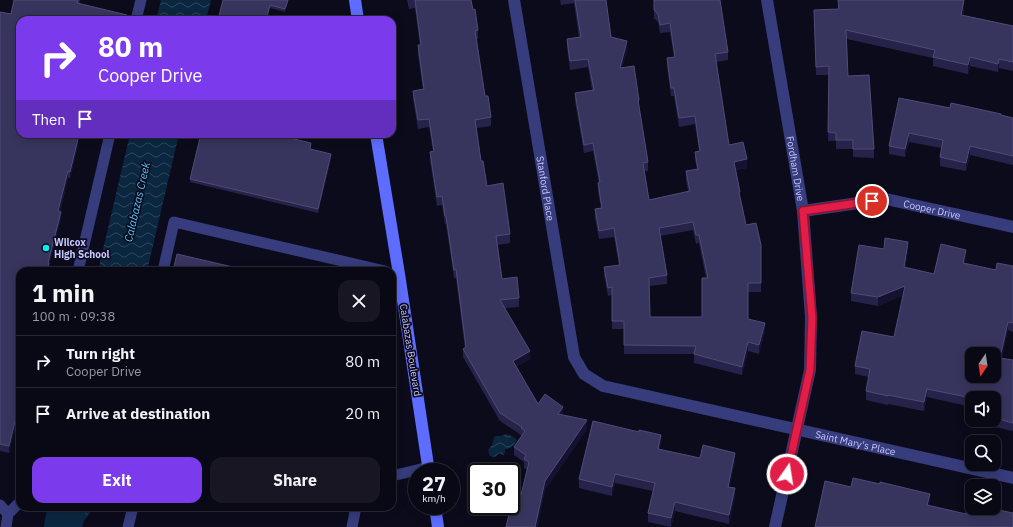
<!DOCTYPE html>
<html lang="en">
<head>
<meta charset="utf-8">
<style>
	body { margin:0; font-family:"IBM Plex Sans",sans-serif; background:#171622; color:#f1f3f6; height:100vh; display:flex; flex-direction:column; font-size:15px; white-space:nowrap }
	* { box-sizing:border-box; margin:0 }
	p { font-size:13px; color:#999aa0 }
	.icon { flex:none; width:22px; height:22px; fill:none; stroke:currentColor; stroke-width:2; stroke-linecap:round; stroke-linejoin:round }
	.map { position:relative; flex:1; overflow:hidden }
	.details { position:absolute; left:16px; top:267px; width:380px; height:244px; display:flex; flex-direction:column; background:#090815; border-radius:12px; box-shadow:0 2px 10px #0003,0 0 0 1px #292934 }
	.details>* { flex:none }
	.hud { position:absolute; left:16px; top:16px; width:380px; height:122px; border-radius:12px; box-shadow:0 2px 10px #0003,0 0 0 1px #292934; background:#7c3aed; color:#fff; overflow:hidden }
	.needle { width:26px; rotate:193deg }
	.tools { position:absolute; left:965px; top:347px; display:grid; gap:8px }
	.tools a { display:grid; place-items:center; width:36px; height:36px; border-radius:8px; background:#090815; box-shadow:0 2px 10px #0003,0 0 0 1px #292934; font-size:20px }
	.speed { position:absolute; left:408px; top:463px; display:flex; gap:8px; font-size:20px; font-weight:700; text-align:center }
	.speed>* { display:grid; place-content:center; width:52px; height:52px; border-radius:50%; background:#090815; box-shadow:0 2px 10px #0003,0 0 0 1px #292934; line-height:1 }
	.speed small { font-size:10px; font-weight:400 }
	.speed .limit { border:2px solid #111; border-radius:6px; background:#fff; color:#111 }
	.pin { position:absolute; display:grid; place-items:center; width:34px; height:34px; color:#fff; margin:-17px; border:2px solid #fff; border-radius:50%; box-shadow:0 1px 4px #0007 }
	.me { position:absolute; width:44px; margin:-22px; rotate:13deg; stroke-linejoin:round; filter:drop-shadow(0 0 3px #0008) }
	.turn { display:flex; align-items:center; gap:14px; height:84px; padding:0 16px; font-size:18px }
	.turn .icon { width:52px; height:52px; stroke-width:2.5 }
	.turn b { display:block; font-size:28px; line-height:34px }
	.then { display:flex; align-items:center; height:38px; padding:0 16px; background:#0003; gap:8px; font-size:15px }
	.round { display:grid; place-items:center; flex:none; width:42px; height:42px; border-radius:12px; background:#171622 }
	.head { display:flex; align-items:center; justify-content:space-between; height:68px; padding:0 16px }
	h1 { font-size:24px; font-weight:700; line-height:30px }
	.button { display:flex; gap:8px; margin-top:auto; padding:8px 16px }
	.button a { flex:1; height:46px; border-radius:12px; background:#7c3aed; color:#fff; font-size:16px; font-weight:700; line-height:46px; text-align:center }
	.button a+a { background:#171622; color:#f1f3f6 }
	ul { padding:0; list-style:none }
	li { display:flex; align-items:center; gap:12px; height:52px; padding:0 16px; border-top:1px solid #292934 }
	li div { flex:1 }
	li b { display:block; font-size:15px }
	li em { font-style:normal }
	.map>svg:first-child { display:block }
	.water { fill:url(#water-waves) }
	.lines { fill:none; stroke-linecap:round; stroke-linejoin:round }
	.river { stroke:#0b2740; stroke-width:38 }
	.lane { stroke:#363c7c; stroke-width:11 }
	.street { stroke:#363c7c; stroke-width:12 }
	.secondary { stroke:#5e6dff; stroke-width:12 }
	.wall { fill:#26234b; fill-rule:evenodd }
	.shaded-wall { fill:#141230 }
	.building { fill:#37355e; stroke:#4e4c77; fill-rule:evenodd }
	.route-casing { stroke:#92132f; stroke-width:10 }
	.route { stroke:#e11d48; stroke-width:7 }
	.poi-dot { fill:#00f2ed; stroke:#0c0b1c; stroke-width:1.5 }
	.labels { text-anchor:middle; stroke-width:3.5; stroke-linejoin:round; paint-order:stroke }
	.street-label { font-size:10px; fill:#c7c7ff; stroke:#0c0b1c }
	.poi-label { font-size:10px; font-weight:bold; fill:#c7c7ff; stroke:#0c0b1c; text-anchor:start }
	.water-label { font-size:11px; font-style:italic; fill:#55c5ff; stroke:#0c0b1c }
</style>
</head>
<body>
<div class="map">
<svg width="1013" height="527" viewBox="0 0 1013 527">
	<defs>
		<pattern id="water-waves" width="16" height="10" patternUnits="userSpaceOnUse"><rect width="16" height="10" fill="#0b2740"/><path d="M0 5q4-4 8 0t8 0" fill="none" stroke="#2d455d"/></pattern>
	</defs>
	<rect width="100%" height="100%" fill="#0c0b1c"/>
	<!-- water -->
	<path class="water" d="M161,0H211L206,20H156Z
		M130,134H179L147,271H98Z
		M506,434L512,436L517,440C513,446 513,448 505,449V453L503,455L499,453L496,457L490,456L488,450L492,445L494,437L496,436H501Z
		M47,507H93L92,510L80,526L50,519Z"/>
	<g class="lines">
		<!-- river -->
		<path class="river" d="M63,527L67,507"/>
		<!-- lane -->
		<path class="lane" d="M136,20L141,0
			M78,271L110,134
			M163,271L174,222L385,271
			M392,476L429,467
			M0,505L8,514L6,527
			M8,514L20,502
			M128,527L133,507
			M352,527L356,507"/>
		<!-- street -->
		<g class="street">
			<path id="s1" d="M514,0L574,357L584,374L603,386L1013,478"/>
			<path id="s2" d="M767,0L803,211L811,317L810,370L775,527"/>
			<path id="s3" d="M803,211L886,199L1013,227"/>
		</g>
		<!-- secondary -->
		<path class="secondary" d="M355,0L358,20
			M376,134L399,274L429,472
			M435,506L438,527"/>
	</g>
	<!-- wall -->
	<path class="wall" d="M14,0H80L79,4L127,20H20L76,139L78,146L70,178H68L60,212L61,218L49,265V269L20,271V407L9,453L0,451V12L11,14Z
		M288,0L285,12L270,8L267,20H218Z
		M407,0H471L473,10L478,30V39H477L485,96L491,117V126L477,128L481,161L487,186L510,234V243L498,245L502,279L519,298V307L505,308L530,359L516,367L538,404L563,415L587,429L545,490L537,527H506L521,495L527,470L524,468V462L514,455V447L521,437V435L500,421L463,357V349L465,348L456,278H454L446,224H445L442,205L437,206L430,160V152L433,151L429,127L418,129L413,99V91L423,90L418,54V45H420L415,8L409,9Z
		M560,0H606L611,37L627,49L622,68L639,100V108L648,162V171H644L649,200L688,191L686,180V171L697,169L695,160V152L699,151L695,124L679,127L674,96H671L667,66V58L674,57L670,32L660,33L658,22L654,18V0L728,52V60L716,62L729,145L747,168L736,170L740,192V199L746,225L761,245V292H748V319L765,331L759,354L748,351L742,375L694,363V354H624V329H612V295L608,296L604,275V267L619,265L614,237L599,239L595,217V209L601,208L598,191V183H599L593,151L584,153L575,101V93L592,90L588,67L570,70L567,47V39L579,37L574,3L561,5ZM693,230L696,244L699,243L706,278L702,317H650L649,286L667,284V275L660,236Z
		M838,0H962L964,9L963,15L1013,26V71L999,68L998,72L970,66L968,74L933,66V58L847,39L848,76L874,149V158L853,157V149H836V141H828L829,75H816L814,10L838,9Z
		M950,108L1001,115L1013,118V165L970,155L966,171L940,166V157L942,148L909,142L905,157L889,154V146Z
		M201,134H291L290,138L311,146L310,149L331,158L318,213L190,182V179Z
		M884,249L908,250L905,268L934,274L966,258L965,263L996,270L1013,266V332L1008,330L1002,358L1013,360V431L977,423V420H994V398H972V407L927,397L924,411L888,404V405L866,400V391L869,377L855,374V366L894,337L903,295L878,306L851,301V293Z
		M661,444L659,449L700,458L735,462L729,487L735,497L729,524L675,511L671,527L648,522V513L653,491L615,483L612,496L579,488V479Z"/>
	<!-- shaded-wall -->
	<path class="shaded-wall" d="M288,0L285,12V9Z
		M964,0V9L961,23V15Z
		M270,5V8L267,20H266Z
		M627,41V49L620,77V68Z
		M970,57V66L968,74V65Z
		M999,59V68L998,72V64Z
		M909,133V142L905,157V149Z
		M76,134H77L74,145V138Z
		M78,139V146L70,178V172Z
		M970,146V155L966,171V163Z
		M331,154V158L318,213V209Z
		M747,159V168L734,170V162Z
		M68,171V178L58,218V211Z
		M61,212V218L49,265V271H47L48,263Z
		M908,242V250L904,276V267Z
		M966,250V258L963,271V263Z
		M905,286V295L878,306V297Z
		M1008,322V330L1000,367V358Z
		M765,323V331L759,354V345Z
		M748,342V351L742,375V367Z
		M530,351V359L513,369V361Z
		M927,389V397L924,411V402Z
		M20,401V407L9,453V446Z
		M563,407V415L558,414Z
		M587,420V429L545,490L537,527H535L545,481Z
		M661,435V444L658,457V449Z
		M735,453V462L728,496V487Z
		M615,474V483L612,496V487Z
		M735,488V497L729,524V515Z
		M930,494V503L927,514V505Z
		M675,502V511L671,527V518Z"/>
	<!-- building -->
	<path class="building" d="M14,0H78L77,3L127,15L125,20H20V134H76L74,138L78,139L70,172L68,171L58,211L61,212L48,263H49L47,271H20V401L9,446L0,444V12L11,14Z
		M223,0H288L285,9L270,5L266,20H218Z
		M415,0H471L473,10L475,9L478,30L475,31L485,96H488L491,117L475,120L481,161H483L487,186L503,183L510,234L496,236L502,279L517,277L519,298L500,300L530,351L513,361L538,404L545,394L563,407L558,414L587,420L545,481L535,527H506L514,493L521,495L529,462L524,459L526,455L514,447L525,431L521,428L522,427L500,413L463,349L466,347L456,269L454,270L446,216H445L442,196L437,197L430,152L434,151L429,119L418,120L413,91L424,89L418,45H421Z
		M575,0H606L611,37L627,41L620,68L634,66L639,100H638L648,162L643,163L649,200L690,191L686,171L698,169L695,152L700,151L695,116L679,118L674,88H671L667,58L675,57L670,23L660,25L658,14L654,10V0H720L728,52L715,54L729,145L743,142L747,159L734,162L740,192H739L746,225L756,223L761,245V283H748V319L765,323L759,345L748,342L742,367L694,354L696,346L624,345V321H612V287L608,288L604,267L620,265L614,228L599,231L595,209L602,208L598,183L600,182L593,143L584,145L575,93L594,90L588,59L570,61L567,39L581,37ZM693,222L696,235H699L708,278H702V317H650L649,278L667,275L659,228Z
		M838,0H964L961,15L1013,26V62L999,59L998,64L970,57L968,65L933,57L935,50L846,30L848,76L869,75L874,149H853V140H836V133L828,132L829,66L816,67L814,10L839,9Z
		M899,98L950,108L951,103L1001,114V115L1013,118V156L970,146L966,163L940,157L943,140L909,133L905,149L889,146Z
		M201,134H291L290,138L311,143L310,149L331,154L318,209L190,179Z
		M885,238L908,242L904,267L934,274L941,244L966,250L963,263L996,270L997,263L1013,266V323L1008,322L1000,358L1013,360V423L994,418V398H972L927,389L924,402L888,395V396L866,391L870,369L855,366L862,331L894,337L905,286L878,297L851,293L859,245L884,249ZM972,354H994V376H972Z
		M177,254L250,271H173Z
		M593,421L639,432V430L661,435L658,449L700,458L703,445L735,453L728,487L735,488L729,515L675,502L671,518L648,513L655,483L615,474L612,487L579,479Z
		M853,478L880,484V482L930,494L927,505L966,514L968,502L972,503V508H989L1013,513V527H815L825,481L851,487Z"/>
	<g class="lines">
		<!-- route casing -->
		<g class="route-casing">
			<path id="route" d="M787,474L810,370L812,318L803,211L872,201"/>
		</g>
		<!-- route -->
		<use href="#route" class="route"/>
	</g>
	<!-- markers -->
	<circle class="poi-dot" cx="46" cy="248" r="4"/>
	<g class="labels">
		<!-- street labels -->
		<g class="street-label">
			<text dy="4" stroke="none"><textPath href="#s2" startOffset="171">Fordham Drive</textPath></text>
			<text dy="4" stroke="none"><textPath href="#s1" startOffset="191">Stanford Place</textPath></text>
			<text dy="4" stroke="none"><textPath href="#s3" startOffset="131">Cooper Drive</textPath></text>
			<text transform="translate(411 350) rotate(81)" y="4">Calabazas Boulevard</text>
			<text dy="4" stroke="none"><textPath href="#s1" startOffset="663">Saint Mary's Place</textPath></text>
		</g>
		<!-- poi labels -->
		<g class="poi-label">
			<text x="54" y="246">Wilcox<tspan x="54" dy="12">High School</tspan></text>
		</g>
		<!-- water labels -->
		<g class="water-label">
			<text transform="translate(137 202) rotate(-77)" y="4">Calabazas Creek</text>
		</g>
	</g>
</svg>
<div class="tools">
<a><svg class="needle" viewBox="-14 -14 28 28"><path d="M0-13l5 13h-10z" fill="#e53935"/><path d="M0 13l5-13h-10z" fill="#999aa0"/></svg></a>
<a><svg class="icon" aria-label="sound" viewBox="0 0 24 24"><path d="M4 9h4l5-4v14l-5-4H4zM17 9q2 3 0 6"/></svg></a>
<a><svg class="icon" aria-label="search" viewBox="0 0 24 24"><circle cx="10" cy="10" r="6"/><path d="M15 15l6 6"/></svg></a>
<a><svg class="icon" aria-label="layers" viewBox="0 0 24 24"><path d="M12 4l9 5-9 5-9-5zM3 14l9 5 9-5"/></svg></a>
</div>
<div class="speed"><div>27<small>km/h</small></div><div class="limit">30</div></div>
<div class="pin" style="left:872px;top:201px;background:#d93025"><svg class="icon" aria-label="arrive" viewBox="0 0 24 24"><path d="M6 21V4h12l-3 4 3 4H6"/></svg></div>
<svg class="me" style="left:787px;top:474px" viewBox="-20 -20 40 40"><circle r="17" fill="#e11d48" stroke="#fff" stroke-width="3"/><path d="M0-11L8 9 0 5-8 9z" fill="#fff"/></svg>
<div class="hud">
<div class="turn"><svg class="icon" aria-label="right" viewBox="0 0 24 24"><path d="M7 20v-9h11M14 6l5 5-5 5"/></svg><div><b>80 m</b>Cooper Drive</div></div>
<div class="then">Then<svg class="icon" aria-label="arrive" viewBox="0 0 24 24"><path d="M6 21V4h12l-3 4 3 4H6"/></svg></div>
</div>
<section class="details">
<div class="head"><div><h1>1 min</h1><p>100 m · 09:38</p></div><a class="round"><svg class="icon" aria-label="close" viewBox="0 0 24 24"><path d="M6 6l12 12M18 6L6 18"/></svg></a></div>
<ul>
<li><svg class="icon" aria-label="right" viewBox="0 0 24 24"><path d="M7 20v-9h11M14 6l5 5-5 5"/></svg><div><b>Turn right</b><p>Cooper Drive</p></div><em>80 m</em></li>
<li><svg class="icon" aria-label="arrive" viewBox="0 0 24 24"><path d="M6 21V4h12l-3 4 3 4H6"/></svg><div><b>Arrive at destination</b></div><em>20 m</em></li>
</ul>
<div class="button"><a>Exit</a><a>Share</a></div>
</section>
</div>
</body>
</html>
